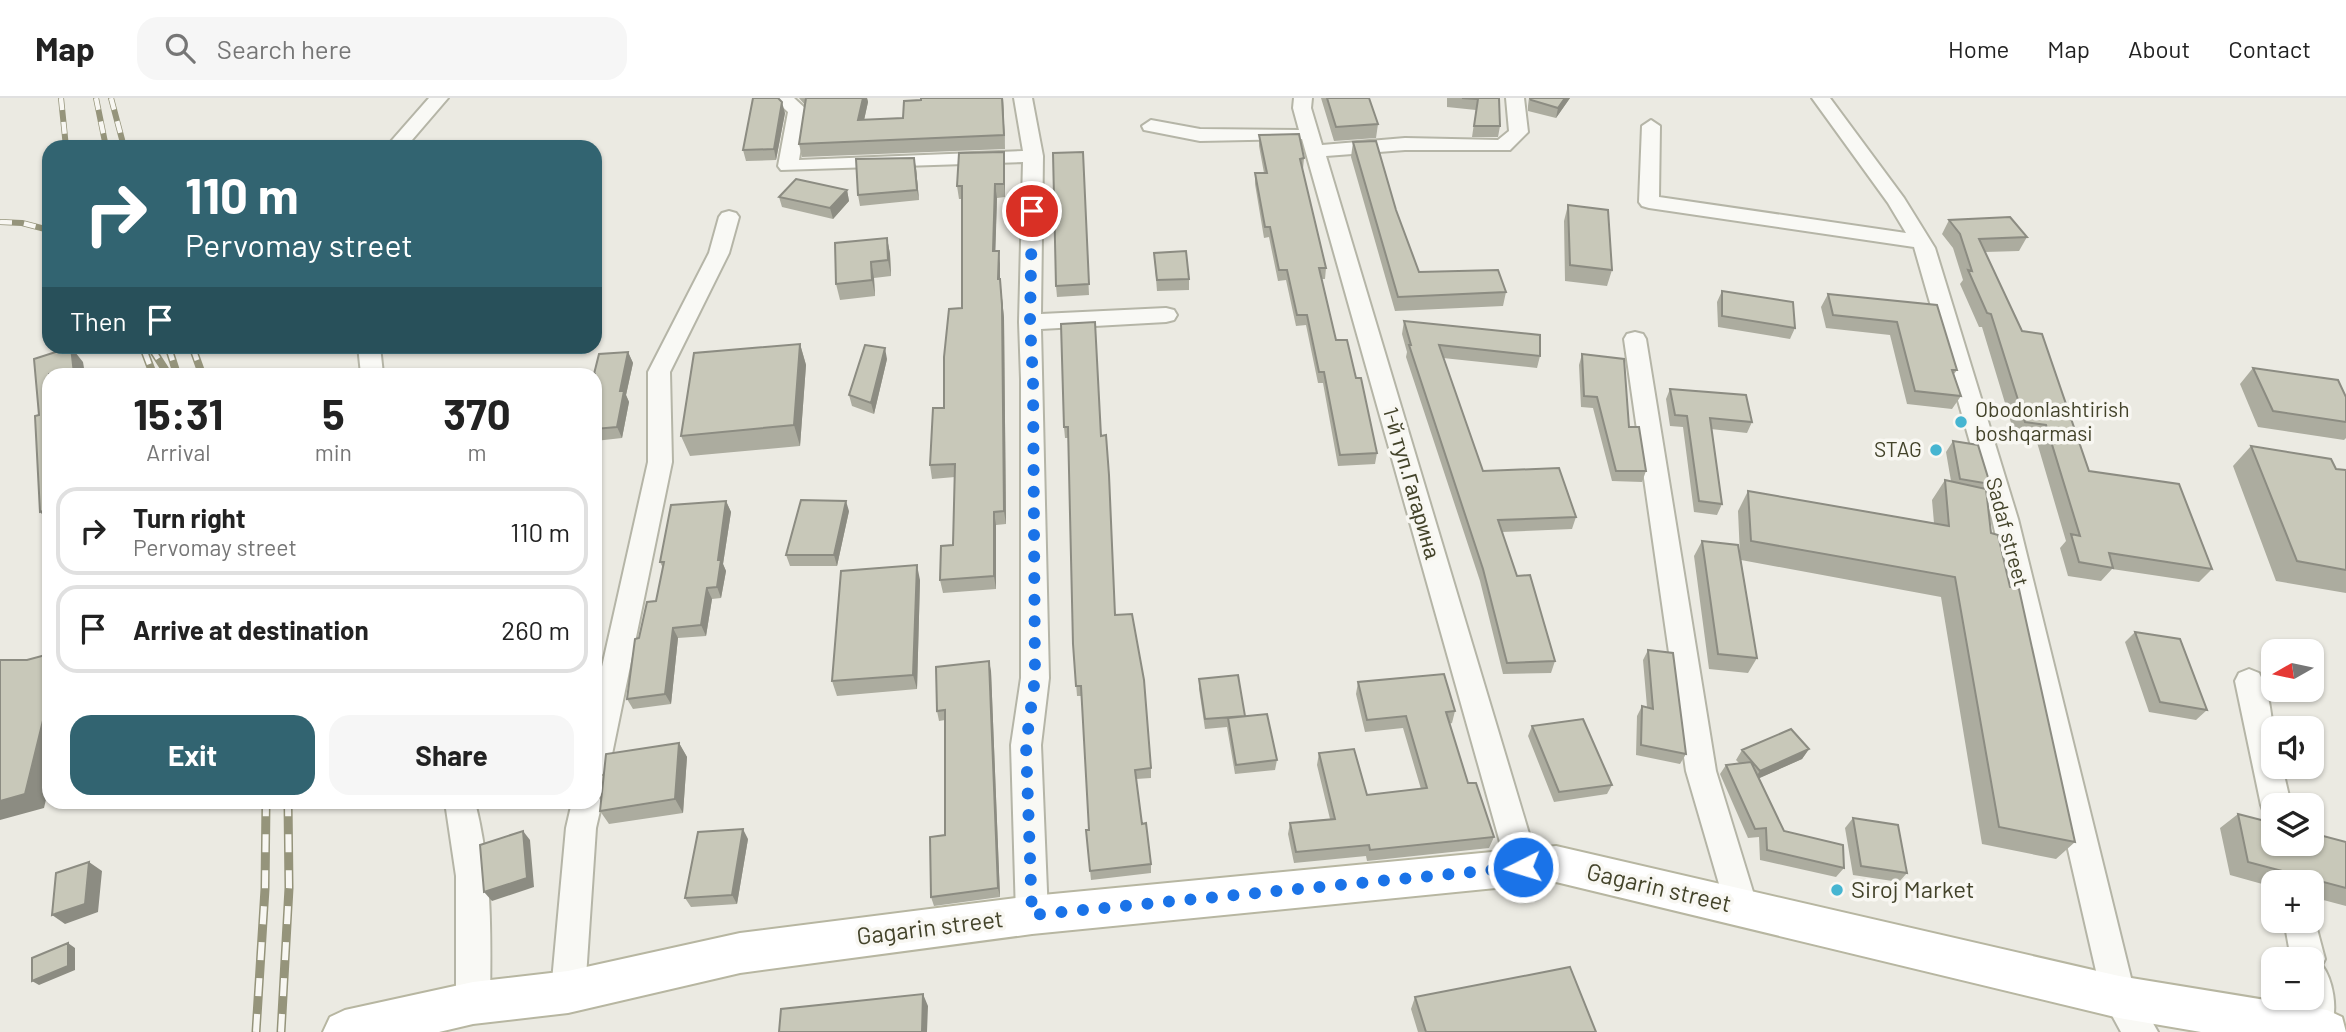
<!DOCTYPE html>
<html lang="en">
<head>
<meta charset="utf-8">
<style>
	body { margin:0; font-family:Barlow,sans-serif; background:#f6f6f6; color:#222; height:100vh; display:flex; flex-direction:column; font-size:26px; white-space:nowrap }
	* { box-sizing:border-box; margin:0 }
	p { font-size:23px; color:#767676 }
	.icon { flex:none; width:38px; height:38px; fill:none; stroke:currentColor; stroke-width:2; stroke-linecap:round; stroke-linejoin:round }
	.map { position:relative; flex:1; overflow:hidden }
	.side { position:absolute; left:42px; top:270px; width:560px; height:441px; display:flex; flex-direction:column; background:#fff; border-radius:21px; box-shadow:0 2px 5px #0004 }
	.side>* { flex:none }
	.hud { position:absolute; left:42px; top:42px; width:560px; height:214px; border-radius:21px; box-shadow:0 2px 5px #0004; background:#326471; color:#fff; overflow:hidden }
	.needle { width:46px; rotate:261deg }
	.fabs { position:absolute; left:2261px; top:541px; display:grid; gap:14px }
	.fabs a { display:grid; place-items:center; width:63px; height:63px; border-radius:14px; background:#fff; box-shadow:0 2px 5px #0004; font-size:35px }
	.pin { position:absolute; display:grid; place-items:center; width:60px; height:60px; color:#fff; margin:-30px; border:4px solid #fff; border-radius:50%; box-shadow:0 2px 7px #0007 }
	.me { position:absolute; width:77px; margin:-38px; rotate:265deg; stroke-linejoin:round; filter:drop-shadow(0 0 5px #0008) }
	.turn { display:flex; align-items:center; gap:24px; height:147px; padding:0 28px; font-size:32px }
	.turn .icon { width:91px; height:91px; stroke-width:2.5 }
	.turn b { display:block; font-size:49px; line-height:60px }
	.then { display:flex; align-items:center; height:66px; padding:0 28px; background:#0003; gap:14px; font-size:26px }
	.eta { display:flex; justify-content:space-evenly; align-items:center; height:119px; text-align:center }
	.eta b { font-size:42px; font-weight:700; line-height:49px }
	.primary-button { display:flex; gap:14px; margin-top:auto; padding:14px 28px }
	.primary-button a { flex:1; height:80px; border-radius:21px; background:#326471; color:#fff; font-size:28px; font-weight:700; line-height:80px; text-align:center }
	.primary-button a+a { background:#f6f6f6; color:#222 }
	ul { padding:0; list-style:none }
	li { display:flex; align-items:center; gap:21px; height:88px; margin:0 14px 10px; padding:0 14px; border:4px solid #e0e0e0; border-radius:21px }
	li div { flex:1 }
	li b { display:block; font-size:26px }
	li em { font-style:normal }
	header { display:flex; align-items:center; gap:42px; box-sizing:border-box; height:98px; padding:0 35px; background:#fff; border-bottom:2px solid #e0e0e0 }
	header strong { font-size:33px }
	nav { display:flex; gap:38px; margin-inline-start:auto; font-size:24px }
	.search { width:490px; height:63px; background:#f6f6f6; display:flex; align-items:center; gap:18px; box-sizing:border-box; padding:0 24px; border-radius:21px; color:#767676; font-size:26px }
	.map>svg:first-child { display:block }
	.lines { fill:none; stroke-linecap:round; stroke-linejoin:round }
	.minor-casing { stroke:#b5b5a7; stroke-width:4 }
	.major-casing { stroke:#b7b6a1; stroke-width:4 }
	.minor { fill:#f9f9f5; fill-rule:evenodd }
	.major { fill:#fff; fill-rule:evenodd }
	.rail-far2-casing { stroke:#95947b; stroke-width:6 }
	.rail-far1-casing { stroke:#95947b; stroke-width:8 }
	.rail-casing { stroke:#95947b; stroke-width:9 }
	.rail-far2 { stroke:#f8f7f2; stroke-width:4.5; stroke-dasharray:12; stroke-linecap:butt }
	.rail-far1 { stroke:#f8f7f2; stroke-width:5; stroke-dasharray:15; stroke-linecap:butt }
	.rail { stroke:#f8f7f2; stroke-width:6; stroke-dasharray:18; stroke-linecap:butt }
	.wall { fill:#acac9f }
	.shaded-wall { fill:#8c8c82 }
	.building { fill:#c8c8b9; stroke:#8c8c82; stroke-width:2 }
	.route { stroke:#1a73e8; stroke-width:12; stroke-dasharray:0 21.6 }
	.poi-dot { fill:#46b5d1; stroke:#f8f7f2; stroke-width:2.5 }
	.labels { text-anchor:middle; stroke-width:7; stroke-linejoin:round; paint-order:stroke }
	.poi-label { font-size:21px; fill:#43432a; stroke:#f8f7f2; text-anchor:start }
	.street-label { font-size:21px; fill:#43432a; stroke:#f8f7f2 }
	.near-street-label { font-size:24px; fill:#43432a; stroke:#f8f7f2 }
	.near-poi-label { font-size:24px; fill:#43432a; stroke:#f8f7f2; text-anchor:start }
</style>
</head>
<body>
<header>
<strong>Map</strong>
<div class="search"><svg class="icon" aria-label="search" viewBox="0 0 24 24"><circle cx="10" cy="10" r="6"/><path d="M15 15l6 6"/></svg>Search here</div>
<nav><a>Home</a><a>Map</a><a>About</a><a>Contact</a></nav>
</header>
<div class="map">
<svg width="2346" height="934" viewBox="0 0 2346 934">
	<rect width="100%" height="100%" fill="#ebeae2"/>
	<g class="lines">
		<!-- minor casing -->
		<g class="minor-casing">
			<path id="minor" d="M429,0H448L406,49H386Z
				M773,0H794L807,12L799,62L1023,53L1014,0H1032L1043,58L1041,216L1166,210L1174,212L1177,217L1174,222L1166,224L1041,231L1049,580L1041,647L1048,817L1043,828L1032,832L1021,828L1016,817L1011,647L1021,580V281L1019,224L1023,64L781,72L778,68L788,14Z
				M1294,0H1312L1311,10L1322,47L1405,40L1498,42L1509,33L1506,0H1524L1528,34L1510,52H1405L1326,58L1539,769L1534,779L1523,783L1512,779L1507,769L1302,41L1200,43L1144,32L1142,28L1151,22L1200,31L1299,32L1293,10Z
				M1812,0H1830L1904,100L1935,150L2018,421L2134,892L2158,934H2121L2102,899L1992,421L1914,149L1649,110L1642,108L1639,104L1642,28L1651,22L1660,28L1659,99L1906,135L1888,105Z
				M729,113L736,115L739,119L729,155L670,274L672,364L610,666L605,675L595,679V600L648,364V274L709,155L719,119L722,115Z
				M1635,234L1643,236L1646,241L1716,673L1758,810L1753,821L1742,825L1731,821L1726,810L1686,673L1624,241L1627,236Z
				M358,248H380L383,276H361Z
				M2249,571L2259,575C2274,604 2273,637 2273,668H2282L2291,707H2273V719L2265,717L2261,707L2235,583L2239,575Z
				M595,694L602,704L596,730L585,894L580,906L568,910L556,906L551,894L566,730L572,704H595Z
				M445,704H475C492,770 491,837 490,905L485,917L473,922L461,917L456,905V778Z
				M2312,812L2325,861L2322,867C2333,882 2338,911 2331,928L2319,933L2307,928L2299,900H2312V861H2291L2284,822H2312Z"/>
		</g>
		<!-- major casing -->
		<g class="major-casing">
			<path id="major" d="M1556,748L2119,878L2327,912L2342,919L2346,934H2201L2119,920L1556,784L1032,836L740,875L568,915L473,926L439,934H323L330,919L345,912L473,884L568,873L740,835L1032,798Z"/>
		</g>
		<!-- minor -->
		<use href="#minor" class="minor"/>
		<!-- major -->
		<use href="#major" class="major"/>
		<!-- rail-far2 casing -->
		<g class="rail-far2-casing">
			<path id="rail-far2" d="M61,0L66,49
				M96,0L106,49
				M111,0L124,49
				M0,124L22,125L49,132"/>
		</g>
		<!-- rail-far1 casing -->
		<g class="rail-far1-casing">
			<path id="rail-far1" d="M150,248L168,276
				M168,248L177,276
				M192,248L202,276
				M144,252L153,276"/>
		</g>
		<!-- rail casing -->
		<g class="rail-casing">
			<path id="rail" d="M256,934L265,791L266,704
				M281,934L289,790L288,704"/>
		</g>
		<!-- rail-far2 -->
		<use href="#rail-far2" class="rail-far2"/>
		<!-- rail-far1 -->
		<use href="#rail-far1" class="rail-far1"/>
		<!-- rail -->
		<use href="#rail" class="rail"/>
	</g>
	<!-- wall -->
	<path class="wall" d="M799,0H867L868,4L864,22L903,20L921,2V0H1003L1005,51L802,59L799,46L805,7Z
		M1321,0H1369L1378,26L1376,40L1334,43Z
		M1447,0H1499L1500,28L1498,39H1472L1476,12L1447,9Z
		M1529,0H1570L1556,20L1528,13V8Z
		M785,15L776,62L746,63L743,52Z
		M1259,37L1304,60L1303,71H1302L1326,170L1325,181H1322L1336,242L1356,280L1377,355L1375,366L1338,368L1323,285H1318L1306,227L1296,228L1286,182L1278,183L1269,139L1264,140L1255,86V75H1264L1259,48Z
		M1353,44L1396,112L1419,174L1506,194L1503,208L1395,213L1351,59Z
		M1083,54L1089,197L1057,199L1056,188Z
		M1005,67V99L997,100L995,153L1000,166V181L1004,220L1006,426L996,427V491L943,495L940,482L953,447L955,379L932,381L930,367L944,310L962,210V101H959L957,88Z
		M916,70L919,102L860,108L858,97Z
		M847,92L849,103L833,121L782,109L779,99Z
		M1568,107L1612,172L1607,188L1565,183L1564,123Z
		M1949,122L2027,139L2019,153L1985,154L2089,373L2212,471L2199,484L2112,471L2101,483L2068,478L2060,450L2066,443L2036,341L2015,338L1982,229H1979L1960,186L1963,182L1953,150L1942,136Z
		M887,140L890,156L891,178L874,180L875,198L840,202L836,186Z
		M1154,155L1189,181V192L1157,193Z
		M1722,193L1795,230L1790,241L1718,229L1717,204Z
		M1828,196L1937,207L1957,272L1954,276L1961,298L1952,311L1907,306L1890,237L1826,230L1821,209Z
		M1404,223L1540,258L1537,270L1443,260L1483,373L1576,419L1572,431L1502,434L1517,478L1555,563L1551,575L1503,576L1480,483L1406,259L1407,254L1402,236Z
		M1061,226L1101,338L1115,517L1151,670V680L1136,681L1142,726L1151,766V775L1091,782L1086,732H1089L1082,598H1077L1073,546L1069,340H1065L1064,329Z
		M800,246L806,267L800,348L690,358L681,338Z
		M628,254L633,265L626,297L629,304L622,340L595,343V276Z
		M1582,256L1646,373L1642,384L1612,383L1593,310L1581,309L1579,267Z
		M887,261L874,316L852,308L849,297Z
		M2253,270L2346,299V340L2344,342L2258,329L2240,286Z
		M1670,291L1752,324L1747,335L1711,331L1722,406L1717,417L1694,414L1683,329L1670,328L1666,301Z
		M1953,343L1990,386L1986,391L1991,435L2010,489L2075,744L2056,761L1982,746L1941,499L1741,462L1757,560L1748,575L1709,571L1694,458L1702,443L1740,458L1738,413L1748,393L1934,425L1932,402L1945,382L1951,383L1946,354Z
		M2251,348L2336,371L2346,372V495L2276,483L2233,368Z
		M726,403L731,414L723,466L726,473L721,500L712,501L706,538L678,540L671,606L633,611L627,601L639,540L656,503L663,470L660,464Z
		M849,413L837,468H790L786,457Z
		M920,482L917,591L837,598L832,583Z
		M2135,534L2207,612L2196,622L2149,614L2125,544Z
		M1648,552L1686,656L1680,666L1636,657L1637,618L1642,608L1647,609L1643,562Z
		M991,573L1000,799L934,808L931,799L945,737V622L939,623L937,613Z
		M1199,581L1245,618L1277,662L1275,672L1235,676L1227,629L1205,631L1199,591Z
		M1358,584L1455,613L1452,625L1449,626L1468,685L1494,739L1489,750L1367,763L1366,758L1294,765L1288,736L1290,725L1330,721L1317,667L1319,655L1367,697L1421,691L1403,630L1365,634L1356,596Z
		M1532,628L1612,687L1607,696L1554,704L1528,638Z
		M679,645L687,659L683,715L609,726L600,713Z
		M1809,651L1802,661L1759,680L1784,733L1844,770L1836,779L1760,762L1759,739L1748,740L1720,676L1726,667L1739,665L1736,662L1742,652Z
		M2238,716L2346,744V808L2312,799V784H2273V789L2230,777L2220,730Z
		M1853,720L1907,775L1899,784L1853,777L1845,730Z
		M748,741L737,806L691,809L685,800Z
		M1415,899L1596,934H1418L1411,911Z"/>
	<!-- shaded-wall -->
	<path class="shaded-wall" d="M863,0H867L868,4L861,36L858,22Z
		M1002,0H1003L1005,51L1004,37Z
		M1565,0H1570L1556,20L1558,10Z
		M782,4L785,15L776,62L774,51Z
		M1004,54L1005,67V99L1004,86Z
		M914,60L916,70L919,102L917,92Z
		M995,86L997,100L995,166L993,153Z
		M847,92L849,103L833,121L830,110Z
		M887,140L890,156L891,178L888,162Z
		M999,153L1000,166V194L998,181Z
		M871,164L874,180L875,198L872,182Z
		M1000,181L1004,220L1006,426L1004,413Z
		M800,246L806,267L800,348L794,327Z
		M71,249L83,264L85,276H74Z
		M885,250L887,261L874,316L871,305Z
		M628,254L633,265L626,297L629,304L622,340L617,329L620,293Z
		M595,393L600,402L595,428Z
		M726,403L731,414L723,466L726,473L721,500L717,489L718,462Z
		M846,403L849,413L837,468L834,457Z
		M49,411V423L40,414Z
		M994,414L996,427V491L994,478Z
		M917,467L920,482L917,591L913,577Z
		M707,490L712,501L706,538L701,527Z
		M673,530L678,540L671,606L665,596Z
		M989,563L991,573L1000,799L998,790Z
		M49,598V689L44,710L0,722V703Z
		M679,645L687,659L683,715L675,701Z
		M1809,651L1802,661L1753,683L1760,673Z
		M743,731L748,741L737,806L732,797Z
		M523,733L530,742L534,789L492,803L484,794Z
		M89,764L102,773L98,814L65,826L52,817Z
		M68,845L75,850V872L39,887L32,883Z
		M923,896L928,908L927,934H922Z"/>
	<!-- building -->
	<path class="building" d="M753,0H778L782,4L774,51L743,52Z
		M806,0H863L858,22L903,20L904,3L921,2V0H1002L1004,37L799,46Z
		M1327,0H1369L1378,26L1336,29Z
		M1462,0H1499L1500,28H1474L1478,1Z
		M1530,0H1565L1558,10L1531,2Z
		M1299,36L1304,60L1300,61L1326,170H1319L1336,242H1347L1356,280H1361L1377,355L1340,357L1324,274H1319L1307,217H1297L1287,172H1279L1270,129H1265L1255,75H1267L1259,37Z
		M1376,43L1396,112L1419,174L1498,172L1506,194L1398,199L1353,44Z
		M1004,54V86H995L993,153H999L998,181H1000L1002,207L1004,413L994,414V478L940,482L941,448L953,447L955,366L930,367L933,310H944V259L949,211L962,210V88H957L959,55Z
		M1083,54L1089,186L1056,188L1053,55Z
		M914,60L917,92L858,97L856,61Z
		M796,81L847,92L830,110L779,99Z
		M1568,107L1608,112L1612,172L1570,167Z
		M2010,119L2027,139L1979,141L2022,233L2042,236L2089,373L2179,386L2212,471L2109,455L2113,470L2079,464L2071,436L2080,438L2046,327L2025,324L1991,216L1987,215L1968,172L1972,173L1960,136L1949,122Z
		M887,140L888,162L871,164L872,182L836,186L835,145Z
		M1186,153L1189,181L1157,182L1154,155Z
		M1722,193L1793,204L1795,230L1722,218Z
		M1828,196L1937,207L1957,272H1952L1961,298L1915,293L1897,224L1833,217Z
		M1404,223L1540,237V258L1439,247L1483,373L1559,370L1576,419L1498,422L1517,478L1530,477L1555,563L1507,565L1483,471L1409,247H1411Z
		M1095,224L1101,338L1106,337L1109,377L1115,517L1132,516L1144,582L1151,670L1135,672L1142,726L1146,725L1151,766L1090,773L1086,732H1089L1081,588H1076L1073,546L1068,329H1064L1061,226Z
		M800,246L794,327L681,338L694,255Z
		M865,247L885,250L871,305L849,297Z
		M71,249L74,276H49V411L40,414L35,318L39,317L34,261Z
		M628,254L620,293H624L617,329L595,331V276H594L599,256Z
		M1582,256L1624,261L1629,329H1639L1646,373H1616L1597,299L1584,298Z
		M2253,270L2338,282L2346,299V324L2273,313Z
		M1670,291L1746,297L1752,324L1710,320L1722,406L1699,403L1687,318L1675,317Z
		M1953,343L1978,347L1990,386L1960,381Z
		M2251,348L2331,361L2336,371L2346,372V472L2297,463Z
		M1945,382L1986,391L1991,435L1998,437L2010,489L2019,491L2075,744L1999,729L1955,479L1751,443L1748,393L1949,428Z
		M801,402L846,403L834,457H786Z
		M726,403L718,462H721L717,489L707,490L701,527L673,530L665,596L627,601L635,541L639,540L647,504L656,503L664,464H660L671,407Z
		M1702,443L1738,447L1757,560L1718,556Z
		M917,467L913,577L832,583L841,473Z
		M2135,534L2180,541L2207,612L2160,604Z
		M1648,552L1673,555L1686,656L1641,647L1642,608L1653,611Z
		M49,556V598L25,696L0,703V562H27Z
		M989,563L998,790L931,799L930,739L945,737V612L937,613L936,569Z
		M1444,576L1455,613L1446,614L1468,685H1476L1494,739L1370,752L1369,747L1296,754L1290,725L1335,721L1319,655L1354,651L1367,697L1427,690L1406,618L1367,622L1358,584Z
		M1238,577L1245,618L1205,621L1199,581Z
		M1267,616L1277,662L1236,667L1228,620Z
		M1583,621L1612,687L1559,694L1532,628Z
		M1791,631L1809,651L1760,673L1742,652Z
		M679,645L675,701L600,713L606,656Z
		M1751,664L1784,733L1843,747L1844,770L1767,752L1766,730L1755,731L1726,667Z
		M2238,716L2273,725V746H2312V735L2346,744V790L2248,764Z
		M1853,720L1898,727L1907,775L1861,768Z
		M743,731L732,797L685,800L698,734Z
		M523,733L527,780L484,794L480,747Z
		M89,764L85,806L52,817L56,775Z
		M68,845V868L32,883V860Z
		M1570,869L1596,934H1426L1415,899Z
		M923,896L922,934H779L781,911Z"/>
	<g class="lines">
		<!-- route -->
		<path class="route" d="M1032,113L1030,224L1033,282L1035,580L1026,647L1032,817L1523,769"/>
	</g>
	<!-- markers -->
	<g class="poi-dot">
		<circle cx="1961" cy="324" r="7"/>
		<circle cx="1936" cy="352" r="7"/>
		<circle cx="1837" cy="792" r="7"/>
	</g>
	<g class="labels">
		<!-- poi labels -->
		<g class="poi-label">
			<text x="1975" y="319">Obodonlashtirish<tspan x="1975" dy="24">boshqarmasi</tspan></text>
			<text x="1922" y="359" text-anchor="end">STAG</text>
		</g>
		<!-- street labels -->
		<g class="street-label">
			<text transform="translate(1411 385) rotate(74)" y="7">1-й туп.Гагарина</text>
			<text transform="translate(2007 434) rotate(75)" y="7">Sadaf street</text>
		</g>
		<!-- near-street labels -->
		<g class="near-street-label">
			<text transform="translate(1659 790) rotate(13)" y="8">Gagarin street</text>
			<text transform="translate(930 830) rotate(-7)" y="8">Gagarin street</text>
		</g>
		<!-- near-poi labels -->
		<g class="near-poi-label">
			<text x="1851" y="800">Siroj Market</text>
		</g>
	</g>
</svg>
<div class="fabs">
<a><svg class="needle" viewBox="-14 -14 28 28"><path d="M0-13l5 13h-10z" fill="#e53935"/><path d="M0 13l5-13h-10z" fill="#767676"/></svg></a>
<a><svg class="icon" aria-label="sound" viewBox="0 0 24 24"><path d="M4 9h4l5-4v14l-5-4H4zM17 9q2 3 0 6"/></svg></a>
<a><svg class="icon" aria-label="layers" viewBox="0 0 24 24"><path d="M12 4l9 5-9 5-9-5zM3 14l9 5 9-5"/></svg></a>
<a>+</a>
<a>−</a>
</div>
<div class="pin" style="left:1032px;top:113px;background:#d93025"><svg class="icon" aria-label="arrive" viewBox="0 0 24 24"><path d="M6 21V4h12l-3 4 3 4H6"/></svg></div>
<svg class="me" style="left:1523px;top:769px" viewBox="-20 -20 40 40"><circle r="17" fill="#1a73e8" stroke="#fff" stroke-width="3"/><path d="M0-11L8 9 0 5-8 9z" fill="#fff"/></svg>
<div class="hud">
<div class="turn"><svg class="icon" aria-label="right" viewBox="0 0 24 24"><path d="M7 20v-9h11M14 6l5 5-5 5"/></svg><div><b>110 m</b>Pervomay street</div></div>
<div class="then">Then<svg class="icon" aria-label="arrive" viewBox="0 0 24 24"><path d="M6 21V4h12l-3 4 3 4H6"/></svg></div>
</div>
<section class="side">
<div class="eta">
<div><b>15:31</b><p>Arrival</p></div>
<div><b>5</b><p>min</p></div>
<div><b>370</b><p>m</p></div>
</div>
<ul>
<li><svg class="icon" aria-label="right" viewBox="0 0 24 24"><path d="M7 20v-9h11M14 6l5 5-5 5"/></svg><div><b>Turn right</b><p>Pervomay street</p></div><em>110 m</em></li>
<li><svg class="icon" aria-label="arrive" viewBox="0 0 24 24"><path d="M6 21V4h12l-3 4 3 4H6"/></svg><div><b>Arrive at destination</b></div><em>260 m</em></li>
</ul>
<div class="primary-button"><a>Exit</a><a>Share</a></div>
</section>
</div>
</body>
</html>
